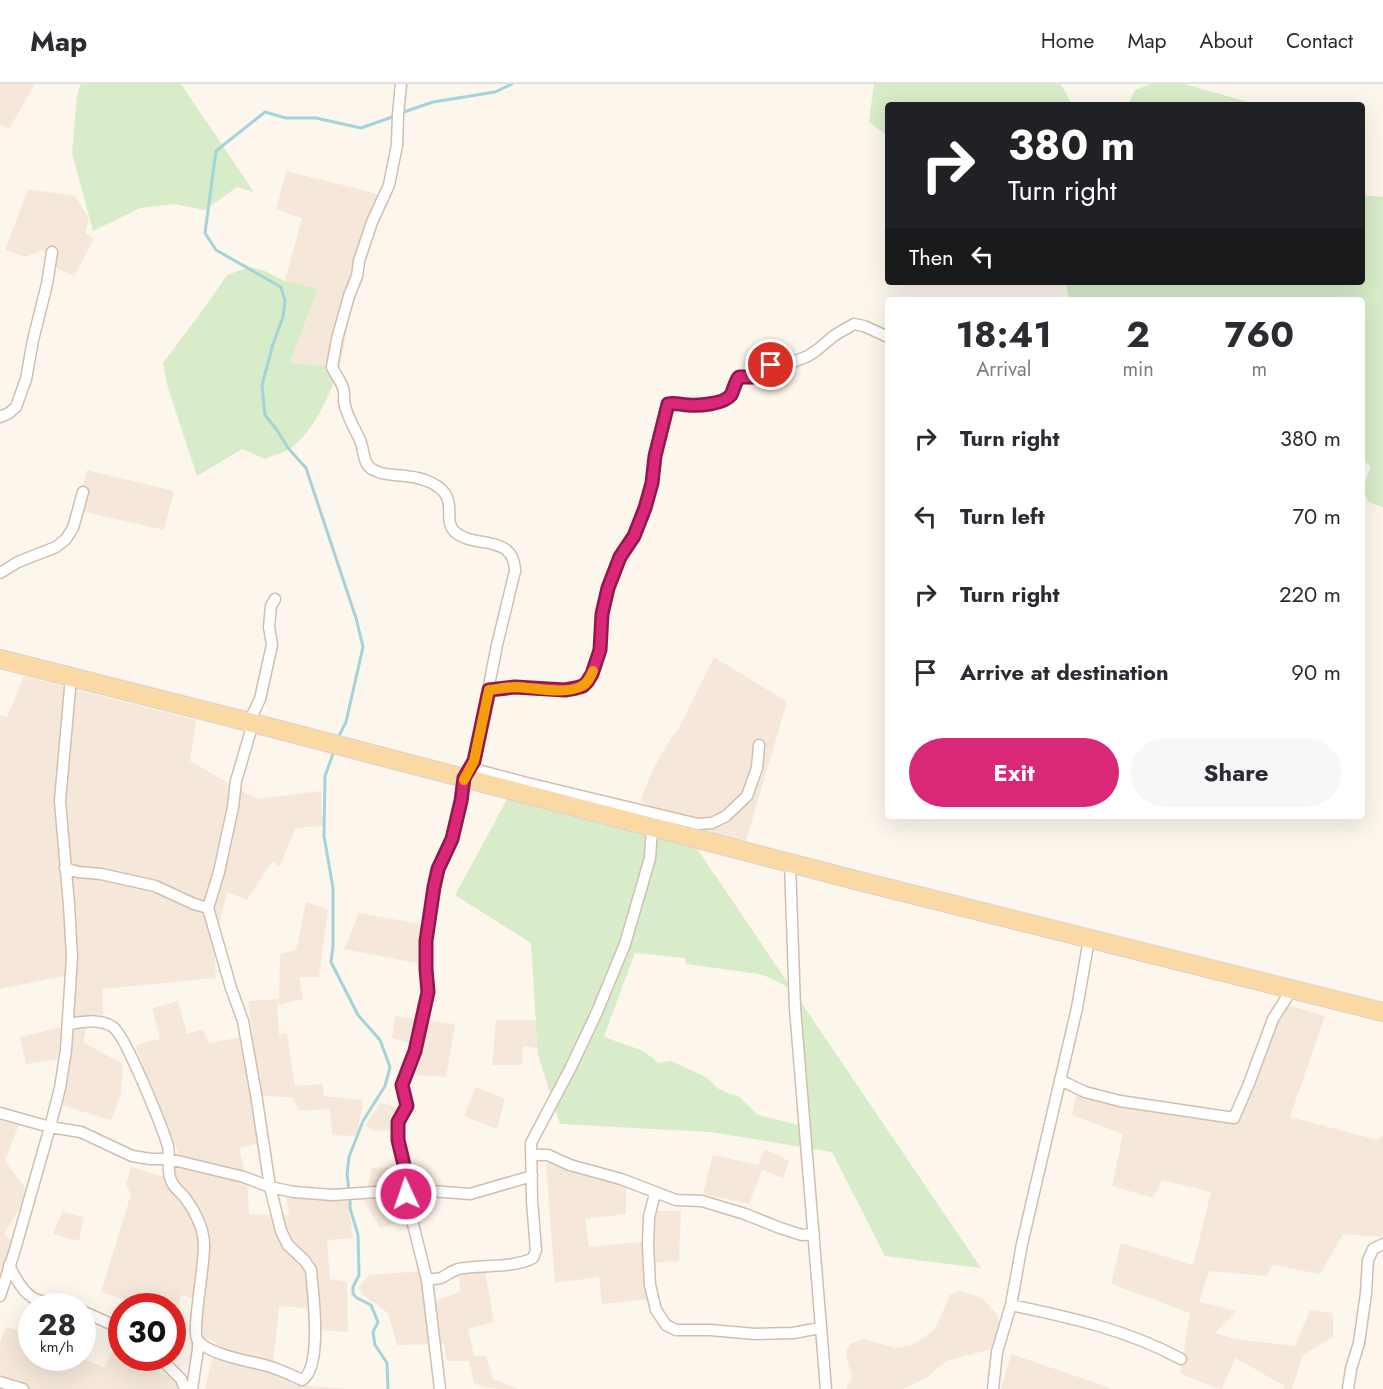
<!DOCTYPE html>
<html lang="en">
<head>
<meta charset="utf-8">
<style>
	body { margin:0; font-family:Jost,sans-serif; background:#f7f7f7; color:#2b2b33; height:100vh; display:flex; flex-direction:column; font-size:22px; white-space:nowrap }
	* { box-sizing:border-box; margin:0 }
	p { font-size:20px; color:#7c7c81 }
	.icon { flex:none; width:33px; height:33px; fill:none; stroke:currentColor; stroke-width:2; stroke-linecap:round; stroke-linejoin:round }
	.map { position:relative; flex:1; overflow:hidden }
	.details { position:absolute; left:885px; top:213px; width:480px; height:522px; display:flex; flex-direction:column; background:#fff; border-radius:6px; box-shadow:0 6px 24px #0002 }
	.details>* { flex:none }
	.guide { position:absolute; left:885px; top:18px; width:480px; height:183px; border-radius:6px; box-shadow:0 6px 24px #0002; background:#202124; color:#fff; overflow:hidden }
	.speed { position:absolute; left:18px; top:1209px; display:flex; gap:12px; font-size:30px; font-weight:700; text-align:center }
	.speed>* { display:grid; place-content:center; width:78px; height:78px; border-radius:50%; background:#fff; box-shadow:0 6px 24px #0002; line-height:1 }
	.speed small { font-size:15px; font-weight:400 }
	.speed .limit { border:9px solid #d22; background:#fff; color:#111 }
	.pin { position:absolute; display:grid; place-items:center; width:51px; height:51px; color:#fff; margin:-26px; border:3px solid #fff; border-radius:50%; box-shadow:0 2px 6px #0007 }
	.me { position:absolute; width:66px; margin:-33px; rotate:357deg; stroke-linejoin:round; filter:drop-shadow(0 0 4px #0008) }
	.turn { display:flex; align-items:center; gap:21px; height:126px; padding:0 24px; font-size:27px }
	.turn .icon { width:78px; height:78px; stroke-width:2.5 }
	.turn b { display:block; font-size:42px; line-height:51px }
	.then { display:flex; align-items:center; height:57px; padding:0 24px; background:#0003; gap:12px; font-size:22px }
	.eta { display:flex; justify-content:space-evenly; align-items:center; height:102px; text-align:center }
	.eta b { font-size:36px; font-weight:700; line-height:42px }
	.button { display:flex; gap:12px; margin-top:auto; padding:12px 24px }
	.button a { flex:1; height:69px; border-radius:36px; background:#db2777; color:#fff; font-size:24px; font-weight:700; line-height:69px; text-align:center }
	.button a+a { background:#f7f7f7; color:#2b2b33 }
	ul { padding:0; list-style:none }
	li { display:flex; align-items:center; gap:18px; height:78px; padding:0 24px }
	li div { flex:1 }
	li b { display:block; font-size:22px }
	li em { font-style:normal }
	header { display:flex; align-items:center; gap:36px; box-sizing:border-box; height:84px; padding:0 30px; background:#fff; border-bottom:2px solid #e1e1e2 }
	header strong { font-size:28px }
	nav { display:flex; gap:33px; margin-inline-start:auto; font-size:21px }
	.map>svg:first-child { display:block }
	.residential { fill:#f5e8da }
	.green { fill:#d8ecc9; fill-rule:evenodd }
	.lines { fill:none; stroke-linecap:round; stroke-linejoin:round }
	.stream { stroke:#a5d3da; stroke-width:3 }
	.street-casing { stroke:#d1beb0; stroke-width:13 }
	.primary-casing { stroke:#dad1cd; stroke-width:20 }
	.street { stroke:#fff; stroke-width:10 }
	.primary { stroke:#fbd9a5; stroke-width:18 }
	.route-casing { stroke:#8e194d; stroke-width:15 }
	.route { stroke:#db2777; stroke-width:10 }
	.slow { stroke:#f59e0b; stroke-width:10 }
</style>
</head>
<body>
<header>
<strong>Map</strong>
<nav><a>Home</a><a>Map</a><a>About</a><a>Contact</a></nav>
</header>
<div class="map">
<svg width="1383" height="1305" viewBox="0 0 1383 1305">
	<rect width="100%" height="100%" fill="#fdf6ec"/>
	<!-- residential -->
	<path class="residential" d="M0,0H35L9,45L0,40Z
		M286,87L363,106L387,114L367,167L364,186L353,214L340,283L290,279L318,206L285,197L302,134L276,126Z
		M28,105L75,112L89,135L85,149L94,155L74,192L50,181L43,166L25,173L5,166Z
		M87,386L174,407L164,446L76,426Z
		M714,573L787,618L745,760L683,744L644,719L641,715L653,685L671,654L678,646Z
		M24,592L196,636L190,677L256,715L321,707L323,742L296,744L279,783L273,777L247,816L227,808L214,862L216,894L102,905L104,944L87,943L83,958L123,980L121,1010L111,1036L57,1020L63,974L26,980L20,953L70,941L68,891L0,905V631L7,633Z
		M306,818L328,826L319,893H299L303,915L277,921L279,951L287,949L295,1002L323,1000L324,1012L363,1016L357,1052L332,1051L330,1025L299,1027L292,1013L257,1012L264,1058L239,1064L247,1096L249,1130L289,1131L285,1107L347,1111L353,1154L327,1156L330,1195L347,1198L348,1248L320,1246L317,1225L279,1222L273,1281L293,1286L291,1300L346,1305H205L216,1258L196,1251L202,1217L181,1211L175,1232L173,1231L172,1222H146L101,1208L131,1110L126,1101L131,1083L163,1092L178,1068L135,961L160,955L152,924L178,917L187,950L203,945L209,959L253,951L248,917L279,915L280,870L296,866Z
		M359,829L421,840L427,849L422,880L344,865Z
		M1277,918L1325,932L1290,1033L1378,1056L1383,1051V1150L1380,1153L1343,1150L1320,1190L1273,1181L1266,1192L1209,1187L1199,1218L1237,1227L1215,1249L1235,1255L1295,1262L1310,1226L1333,1229V1253L1303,1271L1292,1305H1284L1285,1302L1235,1274L1222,1305H1220L1180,1290L1190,1229L1111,1200L1121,1159L1193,1181L1211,1108L1162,1096L1153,1114L1112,1102L1123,1050L1072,1031L1078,1002L1230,1039Z
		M395,932L455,940L446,993L413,991L424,964L392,954Z
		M496,936H544L541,965L523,962L522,981H492Z
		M476,1003L505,1015L497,1045L464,1032Z
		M381,1019L399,1024V1046L373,1047L365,1041Z
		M0,1026L21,1035L5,1077L29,1109L4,1150L19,1162L0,1197Z
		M765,1065L789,1077L783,1094L762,1086L749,1120L703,1110L713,1071L758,1081Z
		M551,1076L626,1099V1130L585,1135L589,1163L648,1157L646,1127H681L679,1177L648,1179L652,1215L602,1220L599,1193L555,1199L546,1081Z
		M396,1083L404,1137L380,1144L364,1117L372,1084Z
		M62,1128L84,1133L79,1157L53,1150Z
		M485,1186L494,1238L468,1245L474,1272H486L493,1295L519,1305H497L474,1300L469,1277H447L444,1260L397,1261L388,1229L363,1211L358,1204L369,1191L422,1187L431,1218L460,1208L459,1191Z
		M958,1206L982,1214L995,1228L1003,1243L998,1260L992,1265L947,1277L926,1294L903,1305H846L852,1292L847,1276L846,1268L850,1260L863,1255L895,1264L913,1261L935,1245L950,1211Z
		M6,1243L31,1250L32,1274H80L104,1283L111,1269L188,1300L187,1305H0V1258Z
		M1011,1270L1111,1304V1305H1001Z"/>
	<!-- green -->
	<path class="green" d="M81,0H181L254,108L237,103L205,126L174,120L140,124L93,147L72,69L77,11Z
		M874,0H1061L1072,21H888V52L869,38Z
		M1151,0H1184L1252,19L1255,21H1128L1135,6Z
		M1362,111L1383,113V423L1369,418L1362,406L1371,383L1362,375V216H1069L1066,198H1362Z
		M250,183L265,187L285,197L318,205L290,279L340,283C329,311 316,345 291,364C285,369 273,371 265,375L242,365L197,392L168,304L163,279L205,223L227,191Z
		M514,703L683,744L981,1184L885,1172L832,1068L710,1048L560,1040L538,971L531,859L455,811ZM635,869L685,874L686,880L759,890L768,893L786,902L796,917L793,973L799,1041L758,1031L738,1012L727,1009L719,1005L706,993L671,977L658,979C640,961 625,963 604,952Z"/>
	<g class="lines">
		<!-- stream -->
		<path class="stream" d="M401,29L433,18L495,8L512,0
			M338,654L346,638L363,563L356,534L306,384L288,364L277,346L265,331L262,301L273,260L283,233L285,217L281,203L216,166L205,149L216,67L265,28L286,34H316L361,44L395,32
			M334,667L325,692L324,752L333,804V862L331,878L358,931L380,956L390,983L385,1002L363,1037L349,1073L347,1091L349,1106
			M350,1113V1124L358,1151L359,1191L353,1203V1210L357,1214L371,1221L378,1238L373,1248L375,1261L387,1279L388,1305"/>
		<!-- street casing -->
		<g class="street-casing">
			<path id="street" d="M401,0L398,31L397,61L389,101L372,138L359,177L357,192L349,212L337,255L332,283C335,290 341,297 343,304C345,308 344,313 344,317C346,331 354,343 360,356C363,363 363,371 366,378C368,382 372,386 376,387C381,390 388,390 394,391C410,392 429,394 442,406C456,420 443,437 455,448C474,465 514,449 515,487L497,561L474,677L464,694L461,717L452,755L438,785L434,803L426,857V885L428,908L415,967L402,1001L407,1022L398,1038V1056L405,1085L406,1112L427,1196L440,1305
				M0,333L9,329L16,323L26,295L33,256L47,200L52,168
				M0,489L18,478L56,463L66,455L73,444L83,408
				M489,606L515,603L565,606L583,602L587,598L592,590L600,566L602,530L608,504L619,473L634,451L645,424L652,399L655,372L668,320C675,318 681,321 688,321C699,322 724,320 731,311C734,306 735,298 739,293L742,292L750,294L755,293L771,281L788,280L808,272L817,266L835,251L854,240L864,242L888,253
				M249,638L260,615L272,561L269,543L271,522L275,515
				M470,684L527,699L698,740L712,739L726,732L747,712L757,684L759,661
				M790,779L795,924L826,1305
				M65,784L78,788L101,790L155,802L194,820L208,824
				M69,940C83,938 100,934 113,943C126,952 162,1043 168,1062C170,1072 167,1083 170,1093C172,1103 180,1107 186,1115C195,1127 204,1145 204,1161C205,1178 192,1245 197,1255C206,1270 248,1277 264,1281C277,1284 289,1290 302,1296C323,1284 313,1209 311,1186L305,1177L288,1161L281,1147L270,1103L256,1010L243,937L231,904L208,824L219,788L233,723L236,697L253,639
				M1060,996L1085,1008L1120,1017L1234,1034L1248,1002L1273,935L1292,905
				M0,1029L50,1043L81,1048L132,1072L151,1075H169L244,1093L270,1103L294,1108L333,1111L376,1108L406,1112
				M531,1071H548L570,1081L621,1095L676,1116L702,1117L745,1130L780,1144L802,1151L814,1150
				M655,1109L649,1133L648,1161L650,1201L656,1226L666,1241L676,1246H710L755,1250L793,1249L820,1244
				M406,1110H420L431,1107L470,1110L532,1092
				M9,1181C15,1193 23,1210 37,1216C46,1219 60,1218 71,1222
				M427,1196C432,1195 437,1195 441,1194C447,1191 452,1187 458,1185C482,1180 511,1185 533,1174L536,1166L532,1117L531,1059L571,983L597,928L625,860L650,774L652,743
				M0,1212L14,1169L50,1043L60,1004L66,966L72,873L69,821L60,717L71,593
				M1011,1221C1069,1233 1128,1246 1181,1275
				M82,1227L122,1245
				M160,1274L181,1295L185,1305
				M0,1298L23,1305
				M192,1305L198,1265V1256
				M993,1305L997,1268L1011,1221L1022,1160L1077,924L1089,855
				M1348,1305L1351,1285L1359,1259L1366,1209L1368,1176L1373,1165L1383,1160"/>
		</g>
		<!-- primary casing -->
		<g class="primary-casing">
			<path id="primary" d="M0,575L253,639L859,797L1383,928"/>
		</g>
		<!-- street -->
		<use href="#street" class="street"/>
		<!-- primary -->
		<use href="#primary" class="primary"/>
	</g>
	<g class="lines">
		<!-- route casing -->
		<g class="route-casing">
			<path id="route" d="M406,1110L405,1085L398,1056V1038L407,1022L402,1001L415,967L428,908L426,885V857L434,803L438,785L452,755L461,717L464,694L474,677L489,606L515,603L565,606L576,604L583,602L587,598L592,590L600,566L602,530L608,504L620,473L634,452L645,424L652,399L655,372L668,320C675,318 681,321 688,321C699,322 724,320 731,311C734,305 735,298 739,293H755L771,281"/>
		</g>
		<!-- route -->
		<use href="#route" class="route"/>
		<!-- slow -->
		<path class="slow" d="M464,696L474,677L489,606C498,605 508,603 517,603C536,604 566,611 582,602C588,599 590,593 593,587"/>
	</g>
</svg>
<div class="speed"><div>28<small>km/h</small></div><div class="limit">30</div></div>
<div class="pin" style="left:771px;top:281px;background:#d93025"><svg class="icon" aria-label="arrive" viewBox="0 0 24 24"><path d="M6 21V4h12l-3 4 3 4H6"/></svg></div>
<svg class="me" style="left:406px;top:1110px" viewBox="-20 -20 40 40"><circle r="17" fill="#db2777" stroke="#fff" stroke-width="3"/><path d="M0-11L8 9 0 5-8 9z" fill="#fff"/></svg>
<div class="guide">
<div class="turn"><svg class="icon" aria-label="right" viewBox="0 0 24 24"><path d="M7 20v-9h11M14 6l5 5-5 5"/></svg><div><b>380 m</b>Turn right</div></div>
<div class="then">Then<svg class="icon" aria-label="left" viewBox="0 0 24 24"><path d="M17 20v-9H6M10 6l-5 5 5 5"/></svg></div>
</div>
<section class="details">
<div class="eta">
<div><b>18:41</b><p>Arrival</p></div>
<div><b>2</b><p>min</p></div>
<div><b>760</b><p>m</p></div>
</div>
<ul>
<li><svg class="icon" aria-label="right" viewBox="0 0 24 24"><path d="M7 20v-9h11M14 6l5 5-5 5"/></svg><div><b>Turn right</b></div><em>380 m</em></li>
<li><svg class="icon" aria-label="left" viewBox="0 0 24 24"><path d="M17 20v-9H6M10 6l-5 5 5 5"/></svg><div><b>Turn left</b></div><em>70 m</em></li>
<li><svg class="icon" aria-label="right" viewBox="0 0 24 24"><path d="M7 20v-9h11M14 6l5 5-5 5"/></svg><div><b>Turn right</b></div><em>220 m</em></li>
<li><svg class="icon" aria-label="arrive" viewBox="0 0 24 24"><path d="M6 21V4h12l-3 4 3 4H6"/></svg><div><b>Arrive at destination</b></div><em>90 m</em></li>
</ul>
<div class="button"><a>Exit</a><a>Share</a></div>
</section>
</div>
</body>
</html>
